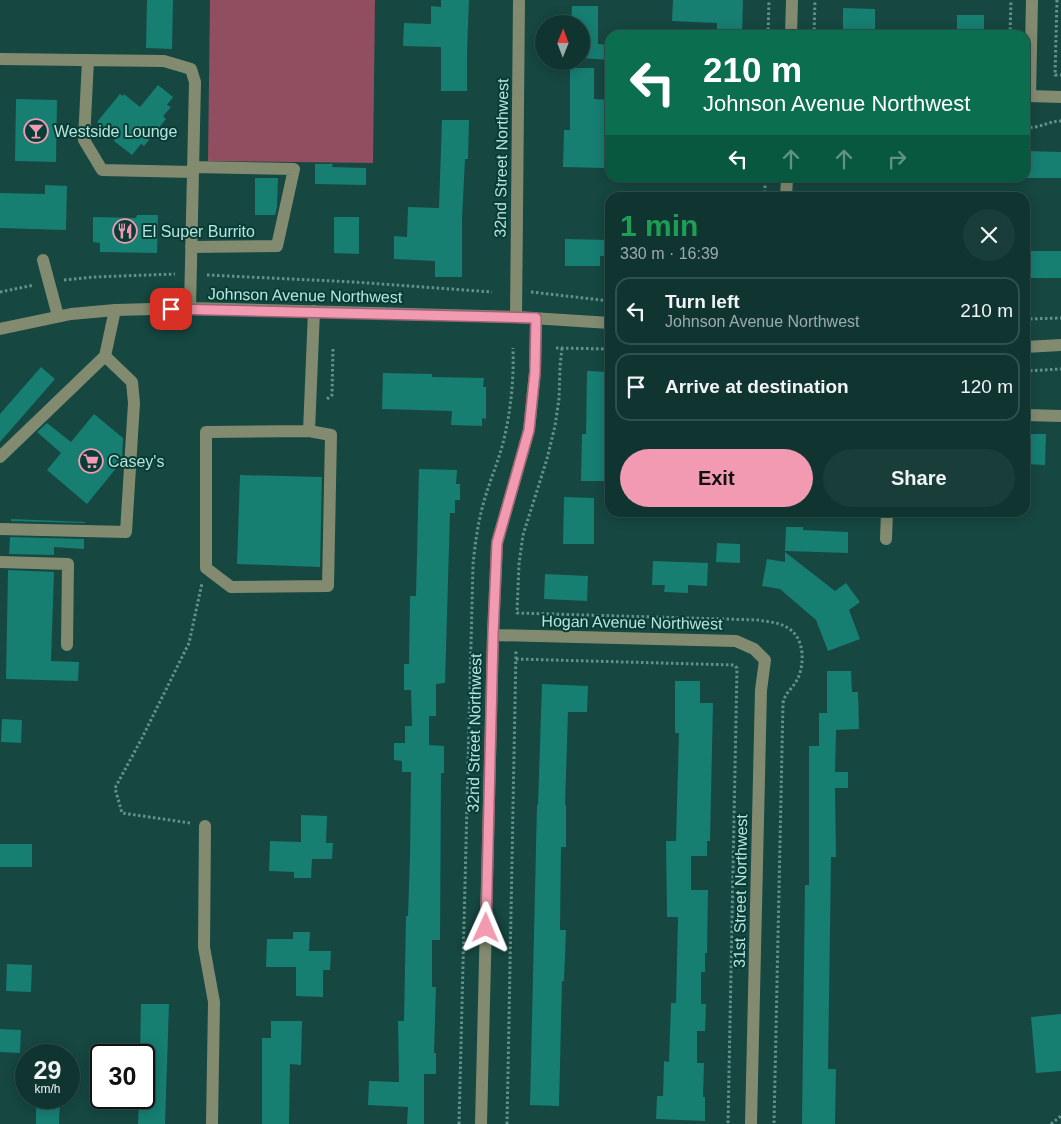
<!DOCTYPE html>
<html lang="en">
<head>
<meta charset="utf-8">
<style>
	body { margin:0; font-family:Helvetica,sans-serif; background:#193d39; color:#f1f3f6; height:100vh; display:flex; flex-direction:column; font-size:19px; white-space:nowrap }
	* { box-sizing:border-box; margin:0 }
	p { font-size:16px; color:#9cabab }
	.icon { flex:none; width:28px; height:28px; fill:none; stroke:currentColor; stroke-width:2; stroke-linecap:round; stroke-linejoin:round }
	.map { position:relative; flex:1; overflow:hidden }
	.sheet { position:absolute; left:605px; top:192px; width:425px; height:325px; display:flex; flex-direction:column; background:#103531; border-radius:15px; box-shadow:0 2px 12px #0003,0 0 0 1px #30504d }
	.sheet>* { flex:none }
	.banner { position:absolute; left:605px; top:30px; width:425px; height:152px; border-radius:15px; box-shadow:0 2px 12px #0003,0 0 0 1px #30504d; background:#0b6e4f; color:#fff; overflow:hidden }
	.needle { width:32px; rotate:1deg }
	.fabs { position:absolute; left:535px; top:15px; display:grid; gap:10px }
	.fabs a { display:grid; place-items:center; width:55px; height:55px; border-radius:50%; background:#103531; box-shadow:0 2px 12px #0003,0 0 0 1px #30504d; font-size:25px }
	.speed { position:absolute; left:15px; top:1044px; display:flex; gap:10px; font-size:25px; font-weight:700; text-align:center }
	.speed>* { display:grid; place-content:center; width:65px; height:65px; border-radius:50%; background:#103531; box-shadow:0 2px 12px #0003,0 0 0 1px #30504d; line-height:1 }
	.speed small { font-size:12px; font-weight:400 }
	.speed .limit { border:2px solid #111; border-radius:8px; background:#fff; color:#111 }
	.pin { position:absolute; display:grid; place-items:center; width:42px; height:42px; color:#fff; margin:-21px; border-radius:10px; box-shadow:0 2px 8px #0006 }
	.me { position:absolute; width:55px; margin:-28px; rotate:1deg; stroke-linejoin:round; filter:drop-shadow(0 0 4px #0008) }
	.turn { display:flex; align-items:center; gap:18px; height:105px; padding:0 15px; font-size:22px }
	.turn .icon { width:65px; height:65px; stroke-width:2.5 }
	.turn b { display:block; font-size:35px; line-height:42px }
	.lanes { display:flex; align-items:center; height:48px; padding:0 15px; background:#0003; justify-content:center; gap:25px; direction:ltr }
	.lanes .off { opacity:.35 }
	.round { display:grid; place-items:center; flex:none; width:52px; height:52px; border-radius:26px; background:#193d39 }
	.summary { display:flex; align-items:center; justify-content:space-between; height:85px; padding:0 15px }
	h1 { font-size:30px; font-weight:800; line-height:38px; color:#1e9e55 }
	.cta { display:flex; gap:10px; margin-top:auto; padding:10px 15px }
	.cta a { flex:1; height:58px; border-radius:30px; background:#f19ab1; color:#111; font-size:20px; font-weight:800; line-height:58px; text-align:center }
	.cta a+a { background:#193d39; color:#f1f3f6 }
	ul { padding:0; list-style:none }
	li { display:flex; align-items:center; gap:15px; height:68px; margin:0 10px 8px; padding:0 5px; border:2px solid #30504d; border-radius:15px }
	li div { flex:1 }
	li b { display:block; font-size:19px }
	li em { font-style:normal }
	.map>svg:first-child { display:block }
	.green { fill:#924e61 }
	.building { fill:#177e72 }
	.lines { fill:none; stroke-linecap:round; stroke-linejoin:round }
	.path { stroke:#64928b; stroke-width:3; stroke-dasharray:2.5 2.5; stroke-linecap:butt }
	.minor { stroke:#828b70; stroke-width:12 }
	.route-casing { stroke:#9d6473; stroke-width:12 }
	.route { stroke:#f19ab1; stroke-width:9 }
	.labels { text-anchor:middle; stroke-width:4; stroke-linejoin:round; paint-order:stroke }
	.poi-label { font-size:16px; fill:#b9e3db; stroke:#073d36; text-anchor:start }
	.street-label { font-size:16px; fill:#b9e3db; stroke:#073d36 }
</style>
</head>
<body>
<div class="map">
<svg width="1061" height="1124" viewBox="0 0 1061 1124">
	<rect width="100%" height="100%" fill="#164741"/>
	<!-- green -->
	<path class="green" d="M210,0H375L373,163L208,161Z"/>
	<!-- building -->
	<path class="building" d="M147,0H173L172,49L146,48Z
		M441,0H469L467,52V91H441V47L403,46L404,23L431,24V6L441,7Z
		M673,0H743L742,35H717V23L672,21Z
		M572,6H598V44L610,45V60L581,58V24H571Z
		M843,8L875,9V35H843Z
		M957,15H984V35H957Z
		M570,68H594V99L610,100V122H605L604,168L563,167L564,130H570Z
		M158,85L173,97L167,105L171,107L163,116L166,119L144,146L141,144L132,155L114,141L116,138L97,122L120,94L123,96L124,94L140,107Z
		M16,99L57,100L56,162L15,161Z
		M442,120H469L468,159H465L462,219V277H435V261L394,259V236L407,237L408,207L439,208Z
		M1027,151L1061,152V178H1027Z
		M315,164H333L332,167L366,168V185L315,184Z
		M255,178H278L277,207L275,215H255Z
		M45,185L67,186L66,230L0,228V193L45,194Z
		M137,215H158L157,253L100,252V243L93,242V217L136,218Z
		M334,217H359V254L334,253Z
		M565,239L610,240V256H600V266H565Z
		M1025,251H1061V278H1025Z
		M41,367L55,379L0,442V414Z
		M587,371L610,372V481H581L582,434H586Z
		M383,373L432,374V377L484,378L483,387H486V419L482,418V426L451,425L452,411L382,409Z
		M94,414L123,438L122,461L87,504L47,470L61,453L37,432L47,423L71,442Z
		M1025,434H1046L1045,465L1025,464Z
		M419,469L457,470L456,484H460V500H455V513H450L445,683L436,684V716H429V745L444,746V773H441L440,940H432V987H436L434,1053H436V1074H424V1124H407L408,1107L368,1105L369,1081L399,1082L398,1021H404L406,916H408L410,855L411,772H402V761L394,760V743H405V726H412L411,690H404V664H409L410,596H416Z
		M240,475L322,477L320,567L237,564Z
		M564,497L594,498V544H563Z
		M11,519L85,522V523L11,521Z
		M786,527H803V530L848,532V553L785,551Z
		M10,537L84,539V549L54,547V555L9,554Z
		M717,543L740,544V563L716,562Z
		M785,552L835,591L846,583L860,602L849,610L860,639L828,651L816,620L780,589L762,586L767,559L785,562Z
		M653,561L708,563L707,586L688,585V593L664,592L665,585H652Z
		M8,570L54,572L51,661L79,662L78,681L6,679Z
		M545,574L588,576L587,601L544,599Z
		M827,671H851L852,692H858L859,729L836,730L835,772H848V788H835L836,857H831L828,1069H836L835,1124H802L805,885H809V746H819V713H827Z
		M675,681H700V703H713L710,841H707V856H691V890H708L707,953H705V972H701V1004H706L705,1031H697V1063H704L703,1097H705V1121L656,1119L657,1096H663L664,1061L669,1062L671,1003H676L678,917H667L666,841H676L679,733H675Z
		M542,684L588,686L587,712H568L565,805H566V847H561L560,930H566L564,981H562L559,1106L530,1105L537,805H538Z
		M2,719L22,720L21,743L1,742Z
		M301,815L327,816L326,843H333L332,859H312L311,878H294V872L269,871L270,841L301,842Z
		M0,844H32V867H0Z
		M293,932H310L309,951H331L330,970H323V997L296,996V967H266L267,939H293Z
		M7,964L32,965L31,992L6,991Z
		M141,1004H169L165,1124H138L139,1098H144V1055H140Z
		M1061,1014V1071L1036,1073L1031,1017Z
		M271,1021H302L301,1065L290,1064L289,1124H262V1038H271Z
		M0,1029L21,1030L20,1053L0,1052Z
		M36,1098H60L59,1124H36Z"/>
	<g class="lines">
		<!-- path -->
		<path class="path" d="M1057,0L1055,75H1061
			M768,35L769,0
			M814,35L815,0
			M1010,35L1011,0
			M1025,127C1040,129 1048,121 1061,121
			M765,198V178
			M207,275L354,282L492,292
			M64,280L94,277L175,274
			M0,292L34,285
			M531,292L610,301
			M1025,319L1061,318
			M556,348L610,349
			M562,348L560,366L559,399L555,426L547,459L523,535L519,564L517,613L758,620C768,622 779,622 788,628C805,638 805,665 797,680C792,689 785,693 783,703L774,1124
			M1025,371L1061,369
			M327,399L332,395L333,348
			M516,659L734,665L737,668L728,1124
			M190,823L122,813L115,788L142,738L189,643L202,583
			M459,1124L473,565C475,544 478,522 484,501C490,480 499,460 504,439C511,409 514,379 513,348
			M507,1124L516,650
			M1051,1124L1061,1116"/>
		<!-- minor -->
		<path class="minor" d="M1032,0L1030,96L1061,97
			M791,35L792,0
			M0,59L164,61L191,69L195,82L190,308
			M88,60L84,140L102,170L193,172
			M786,198L787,178
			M191,247L277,246L294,169L193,167
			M43,260L58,316
			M516,317L519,0
			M0,329L71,314L115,310L190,308L516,317L610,323
			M1025,347L1061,345
			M1025,415L1061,416
			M309,431L331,435L328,586L231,587L206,568V432Z
			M309,431L314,311
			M0,457L105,356L115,310
			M0,529L126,532L134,403L132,382L105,356
			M886,539L887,512
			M0,562L68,564L67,645
			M493,635L736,641L754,649L765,660L761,690L751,1124
			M205,826L204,947L214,1002L212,1124
			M481,1124L493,635L497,543L529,430L535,372L536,318"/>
	</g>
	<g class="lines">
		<!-- route casing -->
		<g class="route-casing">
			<path id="route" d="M171,309L536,318L535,372L529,430L497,543L493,635L486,928"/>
		</g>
		<!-- route -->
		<use href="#route" class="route"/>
	</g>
	<!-- icons -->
	<defs>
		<g id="bar-ring" transform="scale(1.25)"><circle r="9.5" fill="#073d36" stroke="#f19ab1" stroke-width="1.5"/><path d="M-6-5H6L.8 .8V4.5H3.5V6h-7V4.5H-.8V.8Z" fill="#f19ab1"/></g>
		<g id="restaurant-ring" transform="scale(1.25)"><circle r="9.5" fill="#073d36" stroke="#f19ab1" stroke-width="1.5"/><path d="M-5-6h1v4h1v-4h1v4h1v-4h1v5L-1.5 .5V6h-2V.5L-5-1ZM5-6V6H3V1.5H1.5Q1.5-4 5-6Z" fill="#f19ab1"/></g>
		<g id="supermarket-ring" transform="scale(1.25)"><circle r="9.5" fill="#073d36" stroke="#f19ab1" stroke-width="1.5"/><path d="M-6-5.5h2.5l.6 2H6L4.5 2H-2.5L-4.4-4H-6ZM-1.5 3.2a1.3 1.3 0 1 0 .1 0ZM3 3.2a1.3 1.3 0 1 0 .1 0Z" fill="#f19ab1"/></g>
	</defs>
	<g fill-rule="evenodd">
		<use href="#bar-ring" x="36" y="131"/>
		<use href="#restaurant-ring" x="125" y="231"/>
		<use href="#supermarket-ring" x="91" y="461"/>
	</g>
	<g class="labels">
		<!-- poi labels -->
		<g class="poi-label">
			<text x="54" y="137">Westside Lounge</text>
			<text x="142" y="237">El Super Burrito</text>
			<text x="108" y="467">Casey's</text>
		</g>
		<!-- street labels -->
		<g class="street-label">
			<text transform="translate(501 158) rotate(-89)" y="6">32nd Street Northwest</text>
			<text transform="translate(305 295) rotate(1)" y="6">Johnson Avenue Northwest</text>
			<text transform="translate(632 622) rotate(1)" y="6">Hogan Avenue Northwest</text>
			<text transform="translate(474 733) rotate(-89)" y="6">32nd Street Northwest</text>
			<text transform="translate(740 891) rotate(-89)" y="6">31st Street Northwest</text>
		</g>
	</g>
</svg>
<div class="fabs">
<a><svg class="needle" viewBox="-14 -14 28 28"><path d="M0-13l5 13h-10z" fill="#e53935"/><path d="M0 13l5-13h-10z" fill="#9cabab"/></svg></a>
</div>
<div class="speed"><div>29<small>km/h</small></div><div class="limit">30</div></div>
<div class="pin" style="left:171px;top:309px;background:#d93025"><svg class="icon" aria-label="arrive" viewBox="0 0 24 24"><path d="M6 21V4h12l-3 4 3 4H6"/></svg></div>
<svg class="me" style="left:486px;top:928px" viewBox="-20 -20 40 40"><path d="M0-17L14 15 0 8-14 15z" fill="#f19ab1" stroke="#fff" stroke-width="4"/></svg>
<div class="banner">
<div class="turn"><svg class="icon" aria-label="left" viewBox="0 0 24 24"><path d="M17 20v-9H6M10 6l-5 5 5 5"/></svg><div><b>210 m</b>Johnson Avenue Northwest</div></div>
<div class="lanes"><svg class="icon" aria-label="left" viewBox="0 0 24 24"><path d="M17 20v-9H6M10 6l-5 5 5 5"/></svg><svg class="icon off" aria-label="ahead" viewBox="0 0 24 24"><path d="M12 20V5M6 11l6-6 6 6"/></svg><svg class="icon off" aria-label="ahead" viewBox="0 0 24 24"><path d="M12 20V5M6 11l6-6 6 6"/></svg><svg class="icon off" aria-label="right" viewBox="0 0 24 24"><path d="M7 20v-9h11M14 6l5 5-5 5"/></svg></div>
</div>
<section class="sheet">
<div class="summary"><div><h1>1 min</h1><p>330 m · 16:39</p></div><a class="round"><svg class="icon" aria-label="close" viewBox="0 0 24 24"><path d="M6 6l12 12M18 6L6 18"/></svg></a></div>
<ul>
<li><svg class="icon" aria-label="left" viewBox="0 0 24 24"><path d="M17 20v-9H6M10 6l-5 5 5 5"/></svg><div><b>Turn left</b><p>Johnson Avenue Northwest</p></div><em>210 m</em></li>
<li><svg class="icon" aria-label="arrive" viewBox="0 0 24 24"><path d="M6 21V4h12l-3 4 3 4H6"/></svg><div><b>Arrive at destination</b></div><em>120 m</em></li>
</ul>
<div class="cta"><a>Exit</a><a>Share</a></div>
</section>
</div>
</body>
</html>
